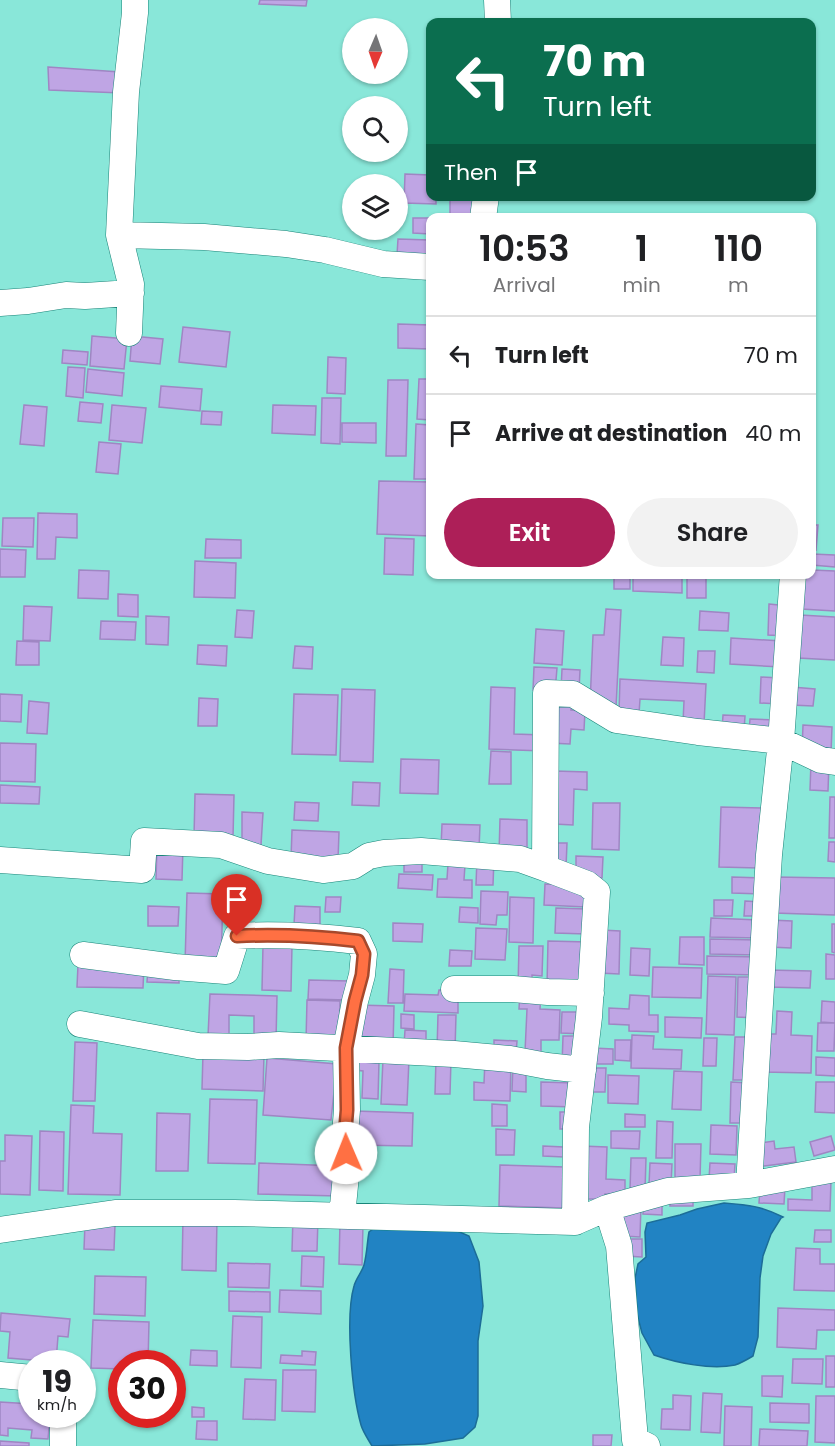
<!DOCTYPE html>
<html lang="en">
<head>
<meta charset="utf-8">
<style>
	body { margin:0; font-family:Poppins,sans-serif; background:#f2f2f2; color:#202124; height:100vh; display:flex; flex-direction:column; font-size:22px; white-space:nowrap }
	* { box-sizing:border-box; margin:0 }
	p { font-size:20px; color:#757577 }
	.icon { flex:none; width:33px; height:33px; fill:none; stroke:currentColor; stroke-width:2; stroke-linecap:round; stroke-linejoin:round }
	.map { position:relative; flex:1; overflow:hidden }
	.sheet { position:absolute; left:426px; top:213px; width:390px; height:366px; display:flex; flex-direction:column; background:#fff; border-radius:12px; box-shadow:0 2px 4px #0004 }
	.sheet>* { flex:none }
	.top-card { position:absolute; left:426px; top:18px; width:390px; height:183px; border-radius:12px; box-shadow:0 2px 4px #0004; background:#0b6e4f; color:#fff; overflow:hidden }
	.needle { width:39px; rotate:182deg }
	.tools { position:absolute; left:342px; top:18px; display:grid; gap:12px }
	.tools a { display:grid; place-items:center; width:66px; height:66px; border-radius:50%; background:#fff; box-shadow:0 2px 4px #0004; font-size:30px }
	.speed { position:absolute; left:18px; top:1350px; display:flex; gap:12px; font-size:30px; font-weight:700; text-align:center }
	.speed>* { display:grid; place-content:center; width:78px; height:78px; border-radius:50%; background:#fff; box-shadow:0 2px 4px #0004; line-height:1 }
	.speed small { font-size:15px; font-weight:400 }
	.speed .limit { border:9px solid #d22; background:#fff; color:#111 }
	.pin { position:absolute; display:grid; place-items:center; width:51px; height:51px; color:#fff; margin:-62px -26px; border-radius:50% 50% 50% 0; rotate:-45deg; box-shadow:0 0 6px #0007 }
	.pin .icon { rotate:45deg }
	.me { position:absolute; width:66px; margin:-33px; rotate:359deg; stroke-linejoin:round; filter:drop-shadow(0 0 4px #0008) }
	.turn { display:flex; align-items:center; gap:21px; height:126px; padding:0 18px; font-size:27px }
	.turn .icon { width:78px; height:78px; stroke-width:2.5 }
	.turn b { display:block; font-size:42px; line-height:51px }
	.then { display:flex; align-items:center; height:57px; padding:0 18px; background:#0003; gap:12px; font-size:22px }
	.eta { display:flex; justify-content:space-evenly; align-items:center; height:102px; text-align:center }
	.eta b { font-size:36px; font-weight:600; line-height:42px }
	.button { display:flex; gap:12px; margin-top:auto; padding:12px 18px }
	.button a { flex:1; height:69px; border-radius:36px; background:#ad1f58; color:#fff; font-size:24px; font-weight:600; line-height:69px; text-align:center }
	.button a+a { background:#f2f2f2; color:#202124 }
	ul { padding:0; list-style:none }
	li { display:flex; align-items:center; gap:18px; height:78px; padding:0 18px; border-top:2px solid #e0e0e0 }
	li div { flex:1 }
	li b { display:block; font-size:22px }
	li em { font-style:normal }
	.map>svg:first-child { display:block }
	.water { fill:#2183c3; stroke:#1c6d98; stroke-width:1.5 }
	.building { fill:#bfa5e4; stroke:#9f86c3; stroke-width:1.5 }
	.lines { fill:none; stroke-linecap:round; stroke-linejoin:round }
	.minor-casing { stroke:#188478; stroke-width:27 }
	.minor { stroke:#fff; stroke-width:26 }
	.route-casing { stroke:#a6492c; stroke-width:15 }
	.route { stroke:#ff7043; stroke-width:10 }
</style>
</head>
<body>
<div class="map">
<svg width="835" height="1446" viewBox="0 0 835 1446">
	<rect width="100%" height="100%" fill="#89e7d9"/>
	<!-- water -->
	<path class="water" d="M724,1203C749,1205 761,1206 783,1217L781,1218L771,1234L763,1256L760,1278L758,1337L753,1356C748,1359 741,1363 735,1365C711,1370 677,1363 654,1355L642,1333L637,1314L635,1278L638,1264L646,1257L645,1232L647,1223L680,1215L697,1209Z
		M376,1227L455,1230L469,1236L479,1262L483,1306L478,1341V1416L475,1427L463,1438L425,1444L372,1446C368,1439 363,1432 361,1425C352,1393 345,1317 354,1286C356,1278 362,1272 364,1265C367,1254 367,1243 369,1232Z"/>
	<!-- building -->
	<path class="building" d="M260,0H307L306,6L259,4Z
		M48,67L120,72L121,93L49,90Z
		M405,174L430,175V196H436V204L404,203Z
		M450,196H480L479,217L450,216Z
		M492,196H555V199Z
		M413,218H430V234L413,233Z
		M398,239L429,240L428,256L397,255Z
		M398,324L430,325V349L398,348Z
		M183,327L230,332L226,367L179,362Z
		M92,336L127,339L124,369L90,366Z
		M132,336L163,339L160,364L130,361Z
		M63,350L88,352L87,365L62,363Z
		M328,357L346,358L345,394L327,393Z
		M68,367L85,368L83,398L66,396Z
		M88,369L124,373L122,396L86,392Z
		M419,379H430V420L417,419Z
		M388,380H408L406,456H386Z
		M161,386L202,389L200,411L159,407Z
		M322,398H341L340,444L321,443Z
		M80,402L103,404L101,423L78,421Z
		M24,405L47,407L44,446L20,444Z
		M112,405L146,408L142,443L109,440Z
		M273,405L316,406L315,435L272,433Z
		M202,411L222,412L221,425L201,424Z
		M342,423H376V443L342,442Z
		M416,424L430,425V479H414Z
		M99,442L121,444L118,474L96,472Z
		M379,481L430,482V536L377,534Z
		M38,513L77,514V538L56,537L55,559H37Z
		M3,518H34L33,547L2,546Z
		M812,525H818L816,550L812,549Z
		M385,538L414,539L413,575L384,574Z
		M206,539L241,540V558H205Z
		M0,549L26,550L25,577H0Z
		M812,554L835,555V567L812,565Z
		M195,561L236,563L235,598L194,597Z
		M79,570L109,571L108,599L78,598Z
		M812,570L835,571V611L801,609L802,574H812Z
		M614,574H630V589H614Z
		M633,574H682V593L633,591Z
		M687,574H719V577H706V598H687Z
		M118,594L138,595V617L118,616Z
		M769,604L788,606L787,636L768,635Z
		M24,606L52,607L50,641L23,640Z
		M606,609L621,610L616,707L590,704L593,635H604Z
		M237,610L254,611L252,638L235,637Z
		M700,611L729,613L728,631L699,630Z
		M800,615L835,617V660L798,658Z
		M146,616L169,617L168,645L146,644Z
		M101,621L136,622L135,640L100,639Z
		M536,629L564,631L562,665L534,663Z
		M663,637L684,638L683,666L661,665Z
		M731,638L782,641L781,667L730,664Z
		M17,641L39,642V665H16Z
		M198,645L227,646L226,666L197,664Z
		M295,646L313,647L312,669L293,668Z
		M698,651H715L714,673L697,672Z
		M534,667L557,668L555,692L533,690Z
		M562,669L580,670L579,691L561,690Z
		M761,677L780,678L779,704L760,703Z
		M620,679L706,684L704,724L683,723L684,701L640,699L639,714L619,713Z
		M491,687L515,688L514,734L544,735V751L489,749Z
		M792,687L815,689L813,706L791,705Z
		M342,689L375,690L373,762L340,761Z
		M0,694L22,695L21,722L0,721Z
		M294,694L338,695L336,755L292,754Z
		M199,698L218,699L217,726H198Z
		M29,701L49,703L47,734L27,733Z
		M552,701L572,703L571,710L585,711L584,730L571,729L570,744L549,743Z
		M723,715L745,716L744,731L722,730Z
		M750,719L776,720L775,734L749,732Z
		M803,725L832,727L831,753L802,751Z
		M0,743L36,744L35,782L0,781Z
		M491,751L511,752V784H489Z
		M401,759L439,760L438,794L400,793Z
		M811,762L829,763L828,791L810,790Z
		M555,771L587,772V790L574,789L573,825L554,824Z
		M353,782L380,783L379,806L352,805Z
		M0,785L40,787L39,804L0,803Z
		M195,794L234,795L233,838L194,837Z
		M830,797H835V838H829Z
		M295,802L319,803L318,821L294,820Z
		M593,803H620L619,850L592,849Z
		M721,807L761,808L759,868L719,867Z
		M242,812L263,813L261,845L242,844Z
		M500,819L527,820V855L499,854Z
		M442,824L480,825L479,849L441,848Z
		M292,830L339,832L338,860L291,859Z
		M829,842H835V862L828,861Z
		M551,843H567L566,867H550Z
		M157,845L183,846L182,880L156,879Z
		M576,856L603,857L602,878L576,877Z
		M404,858H422V872H404Z
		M477,858H494L493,885H476Z
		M448,864L465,865L464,880H472V898L437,897L438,879H447Z
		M399,874L433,875L432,890L398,888Z
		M732,877L763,878L762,894L732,893Z
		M775,877L835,878V915L774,913Z
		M545,884L586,885V907L544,905Z
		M481,891L508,892L507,915H497L496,925L480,924Z
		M187,893L223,894L221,965L185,964Z
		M326,897H341L340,912H325Z
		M510,897L534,898L533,943L509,942Z
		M714,900H733L732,916H714Z
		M745,901L761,902V916H744Z
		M148,906L179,907L178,926H148Z
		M295,906L320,907V926L294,925Z
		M460,907L478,908V923L459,922Z
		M556,908L587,909L586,934L555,933Z
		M711,918L759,920V938L710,937Z
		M770,920L792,921L791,948L769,947Z
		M393,923L423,924L422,942L393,941Z
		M832,924H835V953L832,952Z
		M476,928L507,929L505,960L475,959Z
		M601,930L620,931L619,974L599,973Z
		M680,937H704V965L679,964Z
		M710,939L758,940L757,955L710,954Z
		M548,941L588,942L587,987L547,986Z
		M263,945L292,946L291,991L262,990Z
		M519,946H543L542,976L532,975V987H518Z
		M631,948L650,949L649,976L630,975Z
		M450,950L472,951L471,966H449Z
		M826,954L835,955V979H826Z
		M707,956L760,957V975L707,974Z
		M78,965L144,966L143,988L77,987Z
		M148,967L179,968V983L147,982Z
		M653,967L702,968L701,998L652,997Z
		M390,969L404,970L403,1003H388Z
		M768,970L811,971L810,988L768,987Z
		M708,976L736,977L734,1035L706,1034Z
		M738,977H758L757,1018L737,1017Z
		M309,980L349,981L348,1000L308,999Z
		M439,990H458V1013L404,1011L405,994L438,995Z
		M520,992L541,993L540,1009L560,1010L559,1040H541V1053L525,1052L527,1009H519Z
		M210,994L277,996L276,1041L254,1040V1016L229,1015V1036H208Z
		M630,995L649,996V1015H658V1032L629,1031V1025L609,1024V1008L629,1009Z
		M307,1000L340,1001L339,1042L306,1041Z
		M822,1001L835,1002V1023L821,1022Z
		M357,1005L394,1006L393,1047L356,1046Z
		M777,1011L792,1012L791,1035L812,1036L811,1073L762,1072L763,1034H776Z
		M562,1012H584L583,1034L561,1033Z
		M401,1014L414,1015V1029L401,1028Z
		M438,1015H456L455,1050H437Z
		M665,1017L702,1018L701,1038L665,1037Z
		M818,1023H835L834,1051H817Z
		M405,1030L426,1031V1046L404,1045Z
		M632,1035L654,1036L653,1049L682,1050L681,1069L631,1068Z
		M563,1036H580V1066H562Z
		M735,1037H752L751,1080H733Z
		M704,1038H717L716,1066H703Z
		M494,1040L517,1041L516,1054H494Z
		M615,1040H631L630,1061L615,1060Z
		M75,1042L97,1043L95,1101H73Z
		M593,1048L613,1049V1064H592Z
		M203,1053L264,1054L263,1091L202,1089Z
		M816,1057L835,1058V1076L816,1075Z
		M267,1058L337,1064L331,1120L263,1115Z
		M383,1059H409L407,1105L381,1104Z
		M436,1059L451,1060L450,1094H435Z
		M485,1060H511L510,1101L474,1100V1082L484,1083Z
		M355,1061H379L378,1099L362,1098L363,1071L355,1070Z
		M513,1064L526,1065V1092L512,1091Z
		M589,1068H606L605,1092H589Z
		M674,1071L702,1072L701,1110L672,1109Z
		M608,1075L639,1076L638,1104L608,1103Z
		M541,1082L575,1083V1107L541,1106Z
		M731,1082L750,1083L749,1123H730Z
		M816,1082H835V1113L815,1112Z
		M210,1099L257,1100L255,1164L208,1163Z
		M492,1104L507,1105V1126H492Z
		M71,1105L94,1106L93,1133L122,1134L120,1195L68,1194Z
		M355,1111L413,1113L412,1146L354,1145Z
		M560,1112H572L571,1129H560Z
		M157,1113L190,1114L188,1171H156Z
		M625,1114L645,1115V1127H625Z
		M657,1121L673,1122L672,1158H656Z
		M711,1125L737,1126L736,1155L710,1154Z
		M496,1129L515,1130L514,1155H496Z
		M40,1131L64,1132L63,1191L39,1190Z
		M611,1131H640L639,1149L611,1148Z
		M5,1135L32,1136L30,1195L0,1194V1161H5Z
		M831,1136L835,1150L814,1156L810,1142Z
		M774,1141L775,1149L794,1147L796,1162L755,1167L752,1144Z
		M675,1144H701L700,1179L675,1178Z
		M543,1146L564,1147V1157L543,1156Z
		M581,1146L607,1147L606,1179L625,1180V1194H605V1199H580Z
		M631,1158H646L645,1191L630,1190Z
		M259,1163L339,1166L338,1196L258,1194Z
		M650,1163L672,1164L671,1185H649Z
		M710,1163L735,1164L734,1179H709Z
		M500,1165L565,1167L564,1208L499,1206Z
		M812,1180H831L830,1211L788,1210V1199L812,1200Z
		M760,1187H785L784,1204L759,1203Z
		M670,1194H693V1206H670Z
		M644,1201H662V1215L643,1214Z
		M624,1205H641L640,1237L623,1236Z
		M293,1217L318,1218L317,1251H292Z
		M183,1218L217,1219L216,1271L182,1270Z
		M340,1223L363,1224L362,1265L339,1264Z
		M85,1224L115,1225L114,1250L84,1249Z
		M815,1230H831V1242H814Z
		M626,1239H642V1257L625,1256Z
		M796,1248L820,1249V1264H835V1291L794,1290Z
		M302,1256L324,1257L323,1287L301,1286Z
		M228,1263L270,1264L269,1288L228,1287Z
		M95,1276L146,1277L145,1316L94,1314Z
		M280,1290L321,1291V1314L279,1312Z
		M229,1291L270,1292V1312L229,1311Z
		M778,1308L835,1310V1330H817L816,1349L777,1347Z
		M1,1313L70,1319L68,1337L58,1336L56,1362L8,1358L10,1332L0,1331Z
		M233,1316L262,1317L261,1368L231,1367Z
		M93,1320L149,1322L148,1364H122V1369L91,1368Z
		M191,1350L217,1351V1366L190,1365Z
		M302,1351L316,1352L315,1365L280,1363L281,1355L302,1356Z
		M826,1356H835V1387H826Z
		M793,1359H823L822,1384L792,1383Z
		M283,1370H316L315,1412L282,1411Z
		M762,1376H783L782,1397L762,1396Z
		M245,1379L276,1380L275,1420L243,1419Z
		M703,1393L722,1394L720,1433L701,1432Z
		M673,1395L691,1396L690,1430L661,1429L662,1409H673Z
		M816,1396H835V1443L815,1442Z
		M0,1402L32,1404V1414H57V1428H49L48,1439L31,1438L32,1430L8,1428V1436L0,1435Z
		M770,1403L809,1404V1423L770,1422Z
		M725,1406L752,1407L751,1446H724Z
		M192,1407L204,1408V1417H192Z
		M197,1421H217V1440L196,1439Z
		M760,1429L808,1431L807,1446H759Z
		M593,1435H612L611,1446H593Z
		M0,1441L29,1443V1446H0Z"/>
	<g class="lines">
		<!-- minor casing -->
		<g class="minor-casing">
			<path id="minor" d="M497,0L498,22
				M483,218L486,196
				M119,235L204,237L286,244L325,250L383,264L430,267
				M0,303L28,301L66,295L85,296L131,293
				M129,333L131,284L119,235L126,92L135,13V0
				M793,574L781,741L821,760L835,762
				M0,860L142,870L144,841L221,845L268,861L323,870L353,866L369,856L384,853L421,851L520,859L545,868
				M83,955L175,967L226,971L237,936C278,934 317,936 358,941L364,954L362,975L355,1001L346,1049L347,1110L345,1134L347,1165L342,1216
				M454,989H513L548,992L591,993
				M80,1024L198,1046L248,1047L279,1045L454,1054L510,1059L547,1066L583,1070
				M607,1208L619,1246L635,1440L647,1446
				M575,1222L576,1127L589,1017L597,892L587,884L545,868L546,693L573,694L616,720L698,732L781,741L769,855L749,1185
				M0,1230L115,1213H234L575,1222L607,1208L668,1191L749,1185L835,1169
				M0,1375L32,1378
				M63,1446V1414"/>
		</g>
		<!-- minor -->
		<use href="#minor" class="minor"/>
	</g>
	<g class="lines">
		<!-- route casing -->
		<g class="route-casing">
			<path id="route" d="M237,936C278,934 317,936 358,941L364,954L362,975L355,1001L346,1048L347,1110L345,1134L346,1153"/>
		</g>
		<!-- route -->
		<use href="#route" class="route"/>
	</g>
</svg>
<div class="tools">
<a><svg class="needle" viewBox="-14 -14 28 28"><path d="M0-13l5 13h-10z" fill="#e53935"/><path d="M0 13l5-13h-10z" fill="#757577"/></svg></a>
<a><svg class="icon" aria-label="search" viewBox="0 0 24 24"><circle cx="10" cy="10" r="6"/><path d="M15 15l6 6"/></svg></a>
<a><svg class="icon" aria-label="layers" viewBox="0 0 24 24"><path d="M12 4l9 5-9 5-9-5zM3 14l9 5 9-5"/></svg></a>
</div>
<div class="speed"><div>19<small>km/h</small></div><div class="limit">30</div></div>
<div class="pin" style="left:237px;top:936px;background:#d93025"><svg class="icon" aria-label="arrive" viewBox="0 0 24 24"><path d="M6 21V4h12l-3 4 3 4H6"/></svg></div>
<svg class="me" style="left:346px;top:1153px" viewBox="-20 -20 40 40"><circle r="19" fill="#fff"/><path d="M0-13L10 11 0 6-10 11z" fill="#ff7043"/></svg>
<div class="top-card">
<div class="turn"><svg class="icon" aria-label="left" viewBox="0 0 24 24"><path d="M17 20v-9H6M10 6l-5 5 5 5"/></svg><div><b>70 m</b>Turn left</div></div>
<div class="then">Then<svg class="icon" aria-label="arrive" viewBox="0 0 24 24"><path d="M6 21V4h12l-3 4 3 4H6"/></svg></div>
</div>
<section class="sheet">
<div class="eta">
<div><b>10:53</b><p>Arrival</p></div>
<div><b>1</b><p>min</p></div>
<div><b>110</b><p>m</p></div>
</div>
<ul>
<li><svg class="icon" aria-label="left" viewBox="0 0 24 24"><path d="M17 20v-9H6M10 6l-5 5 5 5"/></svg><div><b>Turn left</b></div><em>70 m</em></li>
<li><svg class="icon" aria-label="arrive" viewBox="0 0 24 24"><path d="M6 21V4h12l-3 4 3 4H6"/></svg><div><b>Arrive at destination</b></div><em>40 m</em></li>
</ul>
<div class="button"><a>Exit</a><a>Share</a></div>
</section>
</div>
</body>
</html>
